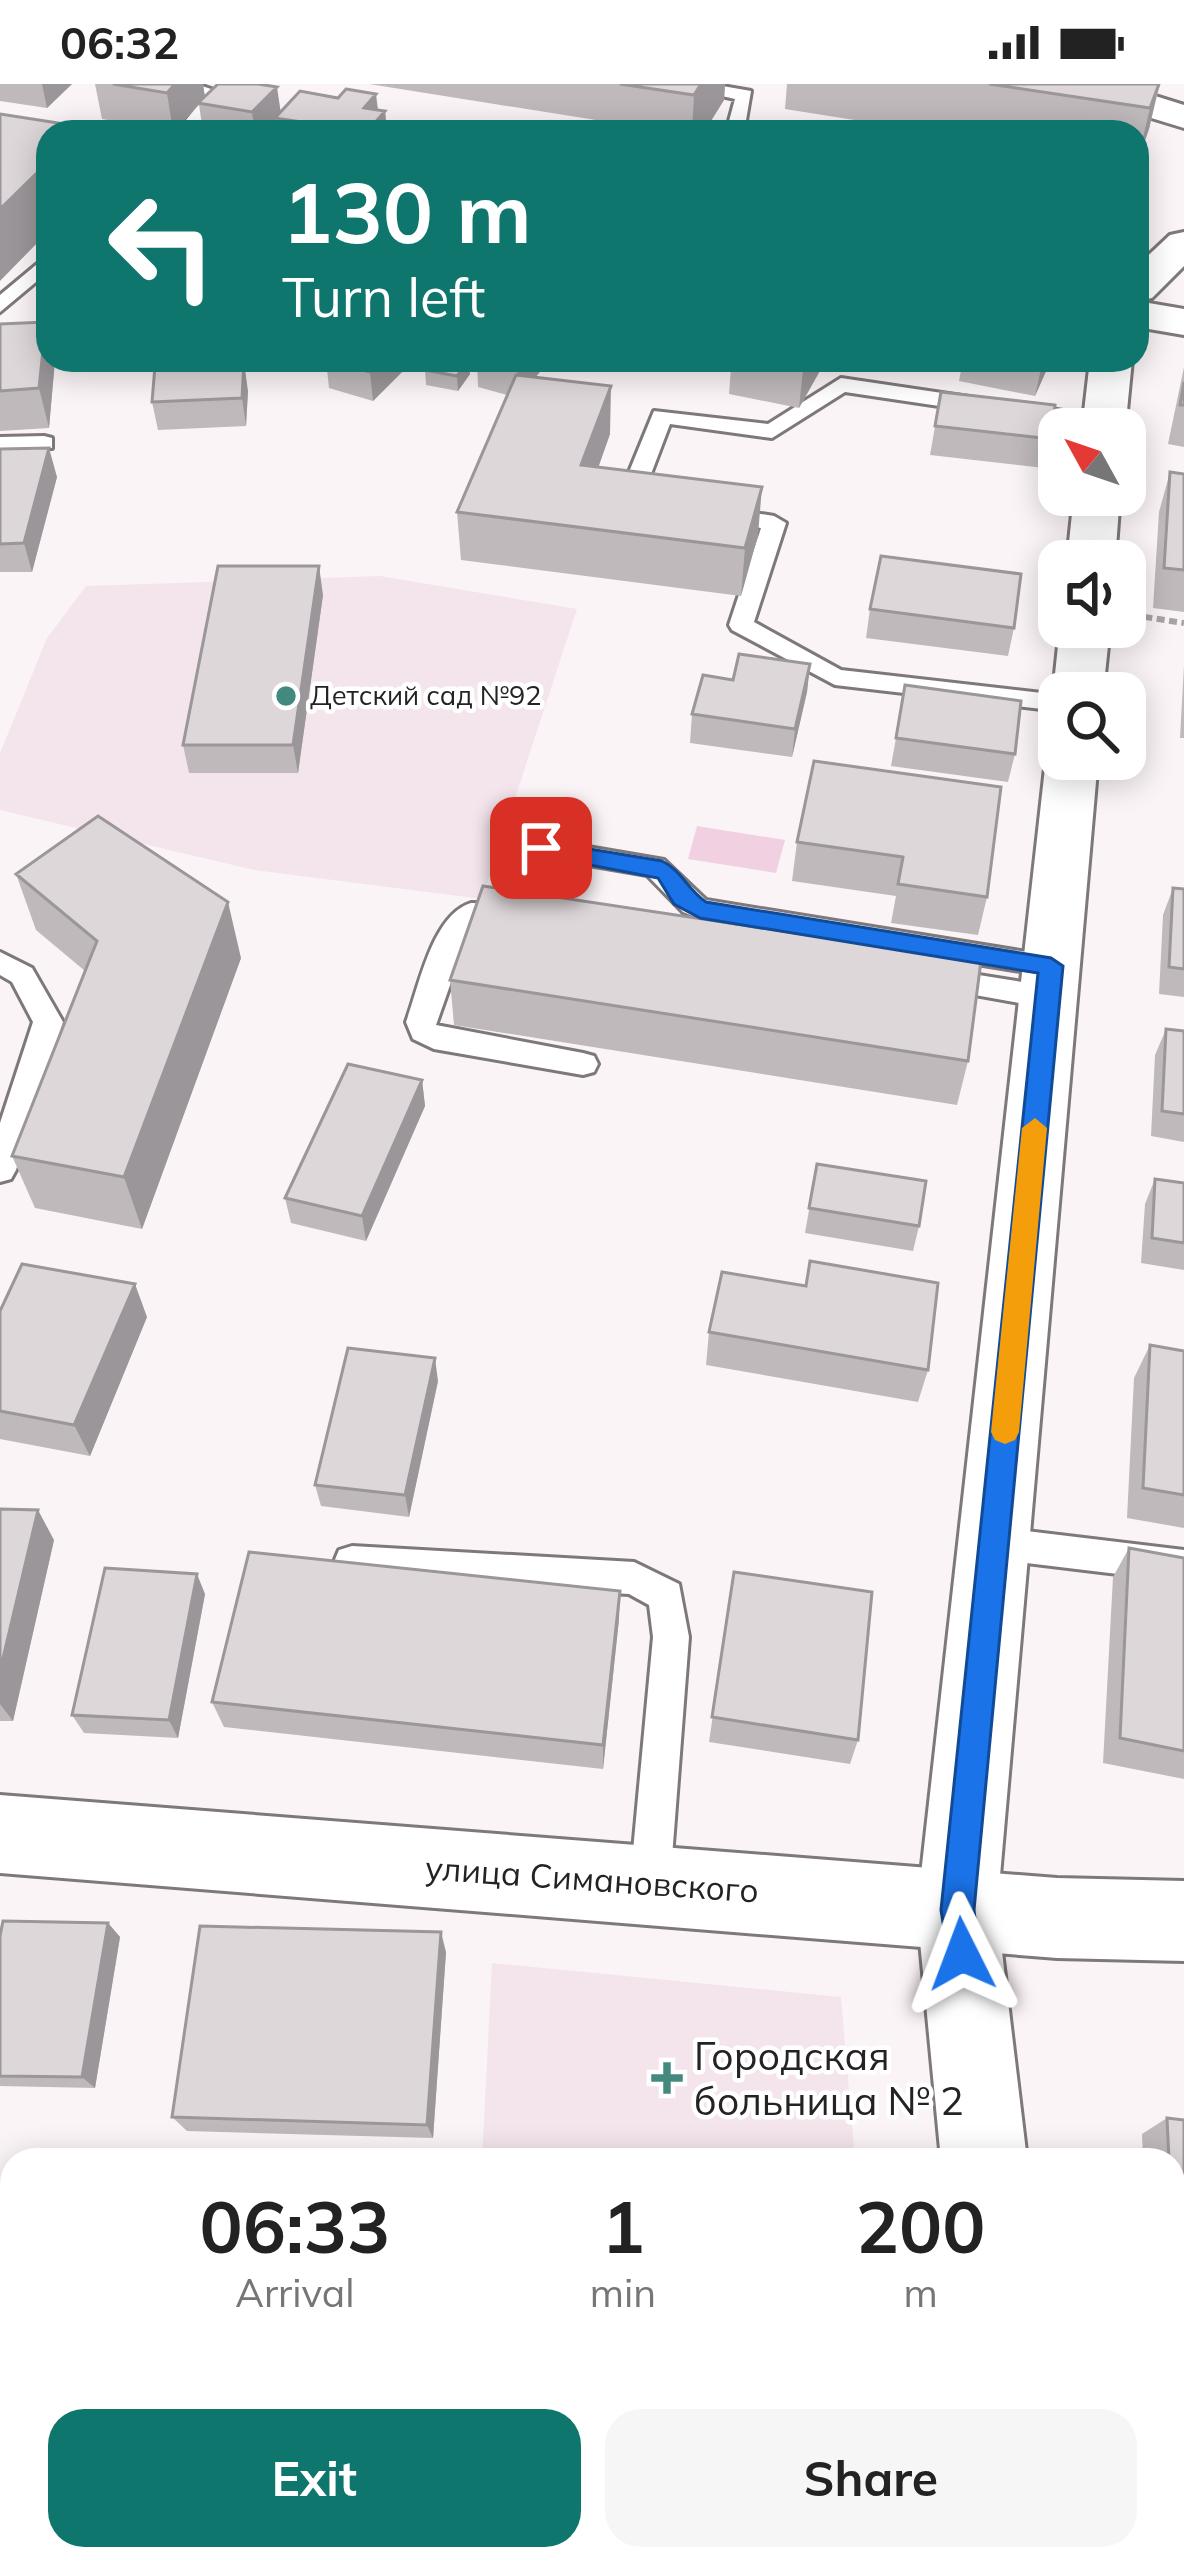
<!DOCTYPE html>
<html lang="en">
<head>
<meta charset="utf-8">
<style>
	body { margin:0; font-family:Mulish,sans-serif; background:#f6f6f6; color:#222; height:100vh; display:flex; flex-direction:column; font-size:45px; white-space:nowrap }
	* { box-sizing:border-box; margin:0 }
	p { font-size:39px; color:#767676 }
	.icon { flex:none; width:66px; height:66px; fill:none; stroke:currentColor; stroke-width:2; stroke-linecap:round; stroke-linejoin:round }
	.map { position:relative; flex:1; overflow:hidden }
	.side { position:absolute; left:0px; top:2064px; width:1185px; height:423px; display:flex; flex-direction:column; background:#fff; border-radius:36px 36px 0 0; box-shadow:0 6px 30px #0003 }
	.side>* { flex:none }
	.guide { position:absolute; left:36px; top:36px; width:1113px; height:252px; border-radius:36px; box-shadow:0 6px 30px #0003; background:#0f766e; color:#fff; overflow:hidden }
	.needle { width:78px; rotate:310deg }
	.buttons { position:absolute; left:1038px; top:324px; display:grid; gap:24px }
	.buttons a { display:grid; place-items:center; width:108px; height:108px; border-radius:24px; background:#fff; box-shadow:0 6px 30px #0003; font-size:60px }
	.pin { position:absolute; display:grid; place-items:center; width:102px; height:102px; color:#fff; margin:-51px; border-radius:24px; box-shadow:0 6px 18px #0006 }
	.me { position:absolute; width:132px; margin:-66px; rotate:357deg; stroke-linejoin:round; filter:drop-shadow(0 0 9px #0008) }
	.turn { display:flex; align-items:center; gap:42px; height:252px; padding:0 48px; font-size:54px }
	.turn .icon { width:156px; height:156px; stroke-width:2.5 }
	.turn b { display:block; font-size:84px; line-height:102px }
	.eta { display:flex; justify-content:space-evenly; align-items:center; height:204px; text-align:center }
	.eta b { font-size:72px; font-weight:700; line-height:84px }
	.button { display:flex; gap:24px; margin-top:auto; padding:24px 48px }
	.button a { flex:1; height:138px; border-radius:36px; background:#0f766e; color:#fff; font-size:48px; font-weight:700; line-height:138px; text-align:center }
	.button a+a { background:#f6f6f6; color:#222 }
	.status { display:flex; justify-content:space-between; align-items:center; height:84px; padding:0 60px; background:#fff; direction:ltr }
	.status svg { height:33px; fill:currentColor }
	.map>svg:first-child { display:block }
	.built { fill:#f4e5ed }
	.green { fill:#f1d0e1 }
	.lines { fill:none; stroke-linecap:round; stroke-linejoin:round }
	.service-casing { stroke:#7e787b; stroke-width:6 }
	.minor-casing { stroke:#7e787b; stroke-width:6 }
	.tertiary-casing { stroke:#7e787b; stroke-width:6 }
	.path { stroke:#a8a3a5; stroke-width:6; stroke-dasharray:8 4.5; stroke-linecap:butt }
	.service { fill:#fff; fill-rule:evenodd }
	.minor { fill:#fff; fill-rule:evenodd }
	.tertiary { fill:#fff; fill-rule:evenodd }
	.wall { fill:#bfb9bb }
	.shaded-wall { fill:#9b9699 }
	.building { fill:#ded7da; stroke:#9b9699; stroke-width:3 }
	.route { fill:#1a73e8; stroke:#114b97; stroke-width:3 }
	.slow { fill:#f59e0b }
	.poi-dot { fill:#448980; stroke:#fff; stroke-width:4.5 }
	.labels { text-anchor:middle; stroke-width:9; stroke-linejoin:round; paint-order:stroke }
	.far-poi-label { font-size:27px; fill:#252223; stroke:#fff; text-anchor:start }
	.street-label { font-size:33px; fill:#252223; stroke:#fff }
	.near-poi-label { font-size:39px; fill:#252223; stroke:#fff; text-anchor:start }
</style>
</head>
<body>
<div class="status"><b>06:32</b><svg viewBox="0 0 49 12"><path d="M0 12V9h3v3zM5 12V6h3v6zM10 12V3h3v9zM15 12V0h3v12zM26 1h20v11H26zM47 4h2v5h-2z"/></svg></div>
<div class="map">
<svg width="1184" height="2485" viewBox="0 0 1184 2485">
	<rect width="100%" height="100%" fill="#fbf4f7"/>
	<!-- built -->
	<path class="built" d="M380,492L577,525L482,815L254,786L0,726V669L47,554L86,502Z
		M492,1879L841,1913L855,2076H482Z
		M0,2462H12V2475H888L889,2485H0Z"/>
	<!-- green -->
	<path class="green" d="M697,742L785,756L776,789L688,775Z"/>
	<g class="lines">
		<!-- service casing -->
		<g class="service-casing">
			<path id="service" d="M161,0H196L226,10L195,48H176L205,13Z
				M669,0H711L751,7L744,48H726L735,15Z
				M48,171V188L0,228V211Z
				M841,294L1104,333L1115,340L1111,345H1093L845,308L772,354L670,340L643,411L654,418L642,425L618,415L654,327L768,340Z
				M44,352L52,354V364L0,367V353Z
				M717,423L774,432L786,439L754,538L841,586L1059,611V627L835,601L732,546L729,541L761,444L709,435V425Z
				M541,755L664,776L706,816L1051,872L1065,882L1051,892L700,835L683,828L647,791L531,771L527,764Z
				M471,819L516,820L530,830L516,840L478,839L469,847L436,941L583,969L594,972L598,980L594,988L583,991L434,965L413,955L406,938C419,903 432,831 471,819Z
				M0,868L32,884L63,938L16,1086L11,1095L0,1098V1039L33,938L12,898L0,891Z
				M935,884L1047,902L1062,913L1047,924L925,902L921,895Z
				M994,1443L1184,1466V1498L994,1475L981,1470L976,1459L981,1448Z
				M352,1462L634,1478L679,1500L689,1553L670,1799L664,1813L650,1819L636,1813L630,1799L653,1553L649,1521L629,1510L352,1494L339,1490L334,1478L339,1466Z"/>
		</g>
		<!-- minor casing -->
		<g class="minor-casing">
			<path id="minor" d="M1061,0H1117L1184,21V44L1066,8Z
				M1184,148V182L1152,214L1137,217V182L1170,151Z
				M1137,217L1184,225V251L1137,243Z
				M1090,276H1132L1125,347L1082,345Z
				M1074,411H1120L1115,477H1067Z
				M1060,543H1110L1103,609H1059V619L1053,609Z
				M1059,661V675H1098L997,1826L1027,2076H941L917,1826L1046,675Z
				M979,2475H1075L1076,2485H980Z"/>
		</g>
		<!-- tertiary casing -->
		<g class="tertiary-casing">
			<path id="tertiary" d="M0,1711L1057,1794L1184,1797V1877L1057,1874L0,1789Z"/>
		</g>
		<!-- path -->
		<path class="path" d="M1132,531L1184,539"/>
		<!-- service -->
		<use href="#service" class="service"/>
		<!-- minor -->
		<use href="#minor" class="minor"/>
		<!-- tertiary -->
		<use href="#tertiary" class="tertiary"/>
	</g>
	<!-- wall -->
	<path class="wall" d="M0,0H72L47,24L0,17Z
		M95,0H203L205,13L280,28L385,27L387,48H277L275,36L263,48H212L203,47L199,21L173,47L102,35Z
		M369,0H725L724,16L704,48H602V37Z
		M787,0H1160L1149,45L1137,79V48H930L785,25Z
		M46,238L48,247V276L55,277L49,344L0,347V240Z
		M255,276H307L296,288Z
		M326,276L408,282L373,317L329,304Z
		M477,276H550L535,293L610,350L598,383L758,451L741,512L461,476L457,428L507,311L478,303Z
		M729,276H826L799,324L729,310L731,284H729Z
		M936,276H1051L1035,312L959,297L962,281Z
		M1184,283V363L1168,360Z
		M425,286L470,290L458,307L426,301Z
		M248,307L246,342L158,346L152,318Z
		M941,308L1051,355L1044,384L930,371Z
		M0,365L57,393L32,488H0Z
		M1170,388L1184,390V528L1153,524L1159,428Z
		M323,511L298,689H189L183,661Z
		M870,525L1014,544L1008,572L866,554Z
		M810,580L807,608L792,673L690,659L692,630L733,596Z
		M1184,581V654H1180Z
		M896,654L1015,670L1008,698L891,682Z
		M814,677L987,813L978,851L891,839L896,812L792,797L797,758Z
		M16,790L241,874L142,1145L35,1124L12,1072L85,887L36,846Z
		M1173,804L1184,805V913L1159,910L1163,831Z
		M450,896L968,977L957,1021L454,941Z
		M1166,945L1184,947V1058L1151,1052L1155,971Z
		M422,996L425,1022L366,1157L291,1139L285,1114Z
		M817,1080L919,1142L913,1167L805,1149Z
		M1155,1095L1184,1099V1186L1141,1179L1145,1120Z
		M806,1202L928,1286L918,1318L706,1281L709,1248Z
		M0,1227L147,1233L90,1372L0,1355Z
		M1150,1261L1184,1267V1444L1127,1434L1134,1294Z
		M438,1297L409,1433L321,1422L315,1401Z
		M0,1425L54,1456L13,1637H0Z
		M1129,1464L1184,1474V1695L1103,1679L1113,1493Z
		M734,1488L858,1656L850,1680L709,1658Z
		M205,1510L178,1654L84,1649L72,1631Z
		M619,1535L603,1685L224,1643L212,1618Z
		M108,1839L120,1853L95,2004L0,2002V1852Z
		M446,1868L433,2054L187,2047L172,2033Z
		M1167,2034L1184,2036V2318L1173,2317V2076H1143L1142,2050Z"/>
	<!-- shaded-wall -->
	<path class="shaded-wall" d="M42,0H72L47,24Z
		M175,0H203L205,14L173,47L167,9Z
		M701,0H725L724,16L704,48H692L694,11Z
		M1159,0L1149,45L1137,79L1150,24Z
		M277,3L281,30L263,48H255L252,28Z
		M376,10L379,34L385,27L387,48H367L364,24Z
		M48,78V148L0,197V125Z
		M46,238L48,247V276H55L49,344L39,304Z
		M294,276H307L296,288Z
		M383,276H408V282L373,317L370,288Z
		M469,276L470,290L458,307L457,292Z
		M525,276H550L518,314L517,285Z
		M808,276H826L799,324L803,285Z
		M1043,276H1051L1035,312Z
		M244,278L248,307L246,342L242,314Z
		M611,302L610,350L582,430L581,381Z
		M49,364L57,393L32,488L24,459Z
		M762,403L758,451L741,512L745,464Z
		M319,482L323,511L298,689L293,661Z
		M810,580L807,608L792,673L795,645Z
		M228,818L241,874L142,1145L124,1093Z
		M422,996L425,1022L366,1157L362,1132Z
		M135,1200L147,1233L90,1372L74,1341Z
		M435,1274L438,1297L409,1433L405,1411Z
		M38,1426L54,1456L13,1637L0,1620V1587Z
		M197,1490L205,1510L178,1654L169,1636Z
		M620,1507L619,1535L603,1685V1661Z
		M108,1839L120,1853L95,2004L82,1993Z
		M441,1848L446,1868L433,2054L427,2041Z"/>
	<!-- building -->
	<path class="building" d="M113,0H175L167,9Z
		M218,0H258L277,3L252,28L198,19Z
		M620,0H701L694,11Z
		M989,0H1159L1150,24Z
		M346,5L376,10L364,24L385,27L367,48L275,34L300,7L338,14Z
		M0,30L84,43L79,48H48V78L0,125Z
		M46,238L39,304L0,307V240Z
		M327,276H383L370,288Z
		M432,276H468L457,292L425,286Z
		M481,276H525L517,285Z
		M759,276H808L803,285Z
		M244,278L242,314L152,318L155,282Z
		M516,291L611,302L581,381L762,403L745,464L457,428Z
		M1184,298V321H1180Z
		M941,308L1055,321L1051,355L935,342Z
		M49,364L24,459L0,460V365Z
		M1170,388L1184,390V486L1164,484Z
		M881,472L1021,490L1014,544L870,525Z
		M218,482H319L293,661H183Z
		M739,570L810,580L795,645L692,630L703,591L733,596Z
		M905,601L1021,617L1015,670L896,654Z
		M814,677L1001,703L987,813L898,800L903,773L797,758Z
		M98,732L228,818L124,1093L12,1072L97,857L16,790Z
		M483,802L981,877L968,977L450,896Z
		M1173,804L1184,805V885L1169,883Z
		M1166,945L1184,947V1030L1162,1027Z
		M348,980L422,996L362,1132L285,1114Z
		M817,1080L926,1097L919,1142L809,1124Z
		M1155,1095L1184,1099V1159L1152,1154Z
		M810,1177L938,1199L928,1286L709,1248L722,1188L806,1202Z
		M22,1180L135,1200L74,1341L0,1327V1227Z
		M1150,1261L1184,1267V1411L1143,1404Z
		M348,1264L435,1274L405,1411L315,1401Z
		M0,1425L38,1426L0,1587Z
		M1129,1464L1184,1474V1667L1120,1654Z
		M249,1468L620,1507L603,1661L212,1618Z
		M105,1484L197,1490L169,1636L72,1631Z
		M734,1488L872,1508L858,1656L712,1633Z
		M3,1837L108,1839L82,1993L0,1992V1852Z
		M200,1842L441,1848L427,2041L172,2033Z
		M1167,2034L1184,2036V2310L1179,2309L1173,2169V2076H1169Z
		M492,2475H690L691,2485H492Z"/>
	<!-- route -->
	<path class="route" d="M541,757L662,777C681,786 688,806 706,818L1051,874L1063,882L974,1826L979,1870L974,1882L962,1887L950,1882L941,1826L1038,889L700,834L674,820L658,794L533,770L529,764Z"/>
	<!-- slow -->
	<path class="slow" d="M1035,1034L1047,1044L1019,1348L1015,1356L1005,1360L995,1356L991,1348L1022,1044Z"/>
	<!-- markers -->
	<g class="poi-dot">
		<circle cx="286" cy="612" r="12"/>
		<path d="M661 1976h12v12h12v12h-12v12h-12v-12h-12v-12h12z"/>
	</g>
	<g class="labels">
		<!-- far-poi labels -->
		<g class="far-poi-label">
			<text x="310" y="621">Детский сад №92</text>
		</g>
		<!-- street labels -->
		<g class="street-label">
			<text transform="translate(592 1795) rotate(4)" y="12">улица Симановского</text>
		</g>
		<!-- near-poi labels -->
		<g class="near-poi-label">
			<text x="694" y="1986">Городская<tspan x="694" dy="45">больница № 2</tspan></text>
		</g>
	</g>
</svg>
<div class="buttons">
<a><svg class="needle" viewBox="-14 -14 28 28"><path d="M0-13l5 13h-10z" fill="#e53935"/><path d="M0 13l5-13h-10z" fill="#767676"/></svg></a>
<a><svg class="icon" aria-label="sound" viewBox="0 0 24 24"><path d="M4 9h4l5-4v14l-5-4H4zM17 9q2 3 0 6"/></svg></a>
<a><svg class="icon" aria-label="search" viewBox="0 0 24 24"><circle cx="10" cy="10" r="6"/><path d="M15 15l6 6"/></svg></a>
</div>
<div class="pin" style="left:541px;top:764px;background:#d93025"><svg class="icon" aria-label="arrive" viewBox="0 0 24 24"><path d="M6 21V4h12l-3 4 3 4H6"/></svg></div>
<svg class="me" style="left:962px;top:1870px" viewBox="-20 -20 40 40"><path d="M0-17L14 15 0 8-14 15z" fill="#1a73e8" stroke="#fff" stroke-width="4"/></svg>
<div class="guide">
<div class="turn"><svg class="icon" aria-label="left" viewBox="0 0 24 24"><path d="M17 20v-9H6M10 6l-5 5 5 5"/></svg><div><b>130 m</b>Turn left</div></div>
</div>
<section class="side">
<div class="eta">
<div><b>06:33</b><p>Arrival</p></div>
<div><b>1</b><p>min</p></div>
<div><b>200</b><p>m</p></div>
</div>
<div class="button"><a>Exit</a><a>Share</a></div>
</section>
</div>
</body>
</html>
